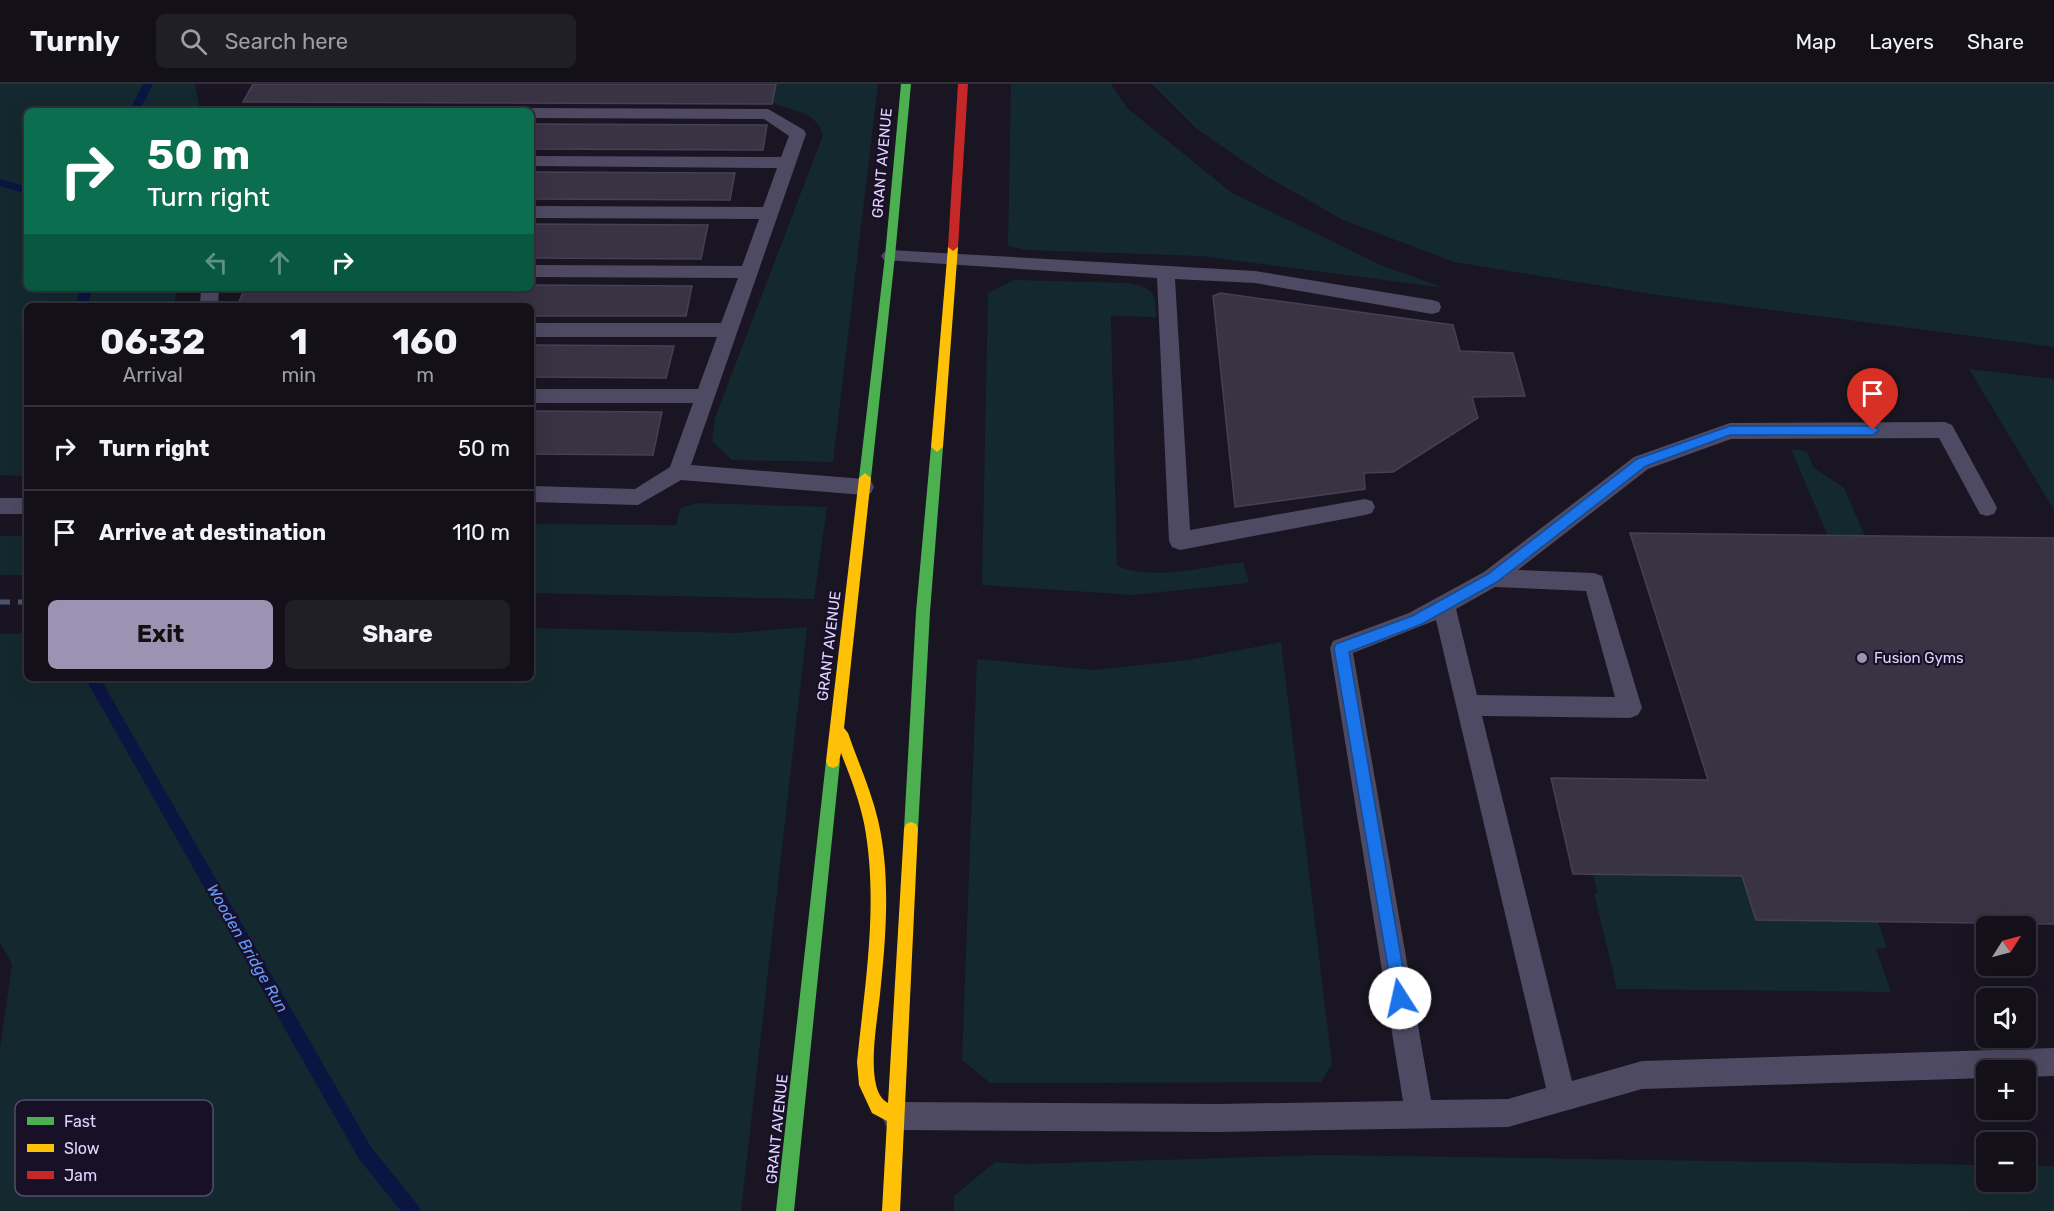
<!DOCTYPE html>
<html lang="en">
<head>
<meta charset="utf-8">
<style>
	body { margin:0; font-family:Rubik,sans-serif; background:#201e27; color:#f1f3f6; height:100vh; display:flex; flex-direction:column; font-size:22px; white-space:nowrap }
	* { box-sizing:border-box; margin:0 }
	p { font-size:20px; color:#9d9da2 }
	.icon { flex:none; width:33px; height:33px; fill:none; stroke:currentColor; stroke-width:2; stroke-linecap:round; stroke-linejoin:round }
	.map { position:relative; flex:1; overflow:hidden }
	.sheet { position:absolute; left:24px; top:219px; width:510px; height:378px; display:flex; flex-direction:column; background:#13101a; border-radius:9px; box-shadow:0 6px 24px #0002,0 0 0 2px #323039 }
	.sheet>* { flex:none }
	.guide { position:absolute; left:24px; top:24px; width:510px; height:183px; border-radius:9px; box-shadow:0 6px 24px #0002,0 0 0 2px #323039; background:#0b6e4f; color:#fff; overflow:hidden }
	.needle { width:39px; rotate:54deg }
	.buttons { position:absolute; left:1976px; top:832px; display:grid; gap:12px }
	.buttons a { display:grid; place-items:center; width:60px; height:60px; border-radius:9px; background:#13101a; box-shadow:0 6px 24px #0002,0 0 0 2px #323039; font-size:30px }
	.pin { position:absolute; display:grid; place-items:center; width:51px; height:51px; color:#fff; margin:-62px -26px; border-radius:50% 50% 50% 0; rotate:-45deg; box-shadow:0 0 6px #0007 }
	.pin .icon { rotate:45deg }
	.me { position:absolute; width:66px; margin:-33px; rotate:350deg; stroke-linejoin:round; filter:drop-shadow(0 0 4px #0008) }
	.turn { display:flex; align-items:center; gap:21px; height:126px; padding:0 24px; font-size:27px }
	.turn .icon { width:78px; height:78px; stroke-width:2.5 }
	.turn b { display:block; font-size:42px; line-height:51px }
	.lanes { display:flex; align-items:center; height:57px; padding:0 24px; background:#0003; justify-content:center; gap:30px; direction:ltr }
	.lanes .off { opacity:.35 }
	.eta { display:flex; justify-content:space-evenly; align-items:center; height:102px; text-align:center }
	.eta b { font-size:36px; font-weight:700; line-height:42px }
	.cta { display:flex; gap:12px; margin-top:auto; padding:12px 24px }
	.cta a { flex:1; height:69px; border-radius:9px; background:#9c92b2; color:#111; font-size:24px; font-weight:700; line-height:69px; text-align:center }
	.cta a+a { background:#201e27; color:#f1f3f6 }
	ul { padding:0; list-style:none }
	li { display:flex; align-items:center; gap:18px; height:84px; padding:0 24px; border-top:2px solid #323039 }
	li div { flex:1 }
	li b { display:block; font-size:22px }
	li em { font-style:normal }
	header { display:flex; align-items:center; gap:36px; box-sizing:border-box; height:84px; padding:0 30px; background:#13101a; border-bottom:2px solid #323039 }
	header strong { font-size:28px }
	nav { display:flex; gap:33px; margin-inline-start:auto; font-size:21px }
	.search { width:420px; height:54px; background:#201e27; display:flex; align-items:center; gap:15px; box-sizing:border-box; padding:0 21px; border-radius:9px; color:#9d9da2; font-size:22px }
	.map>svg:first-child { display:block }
	.green { fill:#14292f }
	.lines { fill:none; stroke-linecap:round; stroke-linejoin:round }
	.stream { fill:#0b1542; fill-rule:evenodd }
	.building { fill:#393344; stroke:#474055; stroke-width:1.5 }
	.lane { fill:#4f4a63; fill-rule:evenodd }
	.fast { fill:#4caf50; fill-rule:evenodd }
	.slow { fill:#ffc107; fill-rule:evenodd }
	.jam { fill:#c62828; fill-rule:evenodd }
	.rail { stroke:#49566d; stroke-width:5; stroke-dasharray:10 8; stroke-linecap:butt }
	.route { fill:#1a73e8; stroke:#114b97; stroke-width:1.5 }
	.poi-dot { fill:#9c92b2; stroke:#181027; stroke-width:2 }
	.labels { text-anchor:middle; stroke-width:4.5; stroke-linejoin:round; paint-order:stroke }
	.street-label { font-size:15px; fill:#e2d6ff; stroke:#181027 }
	.poi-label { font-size:15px; fill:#e2d6ff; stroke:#181027; text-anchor:start }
	.water-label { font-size:16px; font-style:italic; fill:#649afe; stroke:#181027 }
	.key { fill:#181027; stroke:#554b68; stroke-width:1.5 }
	.key-label { font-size:16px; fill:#e2d6ff }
</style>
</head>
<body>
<header>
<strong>Turnly</strong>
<div class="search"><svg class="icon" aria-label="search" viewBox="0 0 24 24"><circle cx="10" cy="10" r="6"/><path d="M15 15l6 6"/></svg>Search here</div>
<nav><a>Map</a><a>Layers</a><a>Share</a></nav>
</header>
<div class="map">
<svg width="2054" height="1127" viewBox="0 0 2054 1127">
	<rect width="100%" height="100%" fill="#191522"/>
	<!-- green -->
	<path class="green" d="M0,0H195L200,27H27V204H177L174,222H27V392L0,391Z
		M776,0H878L833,378L732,376L712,357L715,334L823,51C816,27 793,27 772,19Z
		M1011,0H1111L1127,24L1232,109L1383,182L1445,204L1201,172L1027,166L1008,162Z
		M1152,0H2054V263L1658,211L1454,178L1343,136L1261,89L1197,45Z
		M1014,196L1128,199C1153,204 1156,208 1156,233L1111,232L1117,482C1155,497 1204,483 1243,478L1249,499L1133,511L982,501L988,209Z
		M1969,285L2054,295V426Z
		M1791,365L1807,367L1813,383L1844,404L1865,452H1828Z
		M697,419L827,423L814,515L531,509V440L676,441L680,424Z
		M0,452H27V491H0Z
		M807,543L741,1127H0V965L12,880L0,859V550L27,549V594H531V544L735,549Z
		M1281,558L1332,980L1321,998L990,999L962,976L977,575L1094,586L1188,576Z
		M1593,790L1742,792L1756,836L1878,838L1887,864L1876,865L1891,908L1617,905L1594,809H1598Z
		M1325,1071L1986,1081V1098H2025V1082H2054V1127H954V1112L995,1078L1026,1080Z"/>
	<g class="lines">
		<!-- stream -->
		<path class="stream" d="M143,0H153L139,27H129Z
			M0,95L27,103V110L0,102Z
			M81,204H93L87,222H75Z
			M88,594H102L101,596L371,1063L418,1121L421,1127H401L359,1075L89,601Z"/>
	</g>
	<!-- building -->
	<path class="building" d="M253,0H776L772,20L243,18Z
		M531,40L767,41L763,66L531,65Z
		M531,88L735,89L730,116L531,115Z
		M531,140L708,141L701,175L531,174Z
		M531,201L692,202L686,232H531V222H237L245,204H531Z
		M1220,209L1453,241L1460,267L1513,269L1525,312L1472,313L1478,334L1393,388L1364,389L1365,405L1235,423L1213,212Z
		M531,261L674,262L666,294L531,293Z
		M531,327L662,328L653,371L531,370Z
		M1630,449L2054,454V840L1756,836L1742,792L1573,790L1551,694L1708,696Z"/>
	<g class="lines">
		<!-- lane -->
		<path class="lane" d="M218,22H304L312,27H210Z
			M531,24L768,25L804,46L806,50L691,381L864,395L871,397L874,403L871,409L864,411L681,396L638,421L531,418V402L635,405L670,383L693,319H531V305H698L717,253H531V239H721L738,194L531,193V181L742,182L759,135L531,134V122L763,123L777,84L531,82V72L781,73L789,52L764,35L531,34V27H524Z
			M890,166L1255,187L1432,216L1439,218L1441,223L1439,228L1432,230L1255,199L1175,195L1190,446L1365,415L1372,417L1375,423L1372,429L1365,431L1180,466L1172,463L1169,457L1157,194L884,176L881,172L884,168Z
			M201,204H219L218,222H200Z
			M1945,338L1952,341L1994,418L1997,424L1994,430L1987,432L1980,430L1939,354L1731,355L1648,385L1518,486L1594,489L1602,492L1642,624L1638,631L1630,634L1482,632L1572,997L1642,977L2054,964V992L2025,993V987H1986V994L1642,1005L1508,1043L1218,1048L896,1046L886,1042L882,1032L886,1022L896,1018L1218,1020L1403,1017L1330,564L1333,557L1409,529L1484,488L1634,373L1730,339ZM1495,503L1586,507L1615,613L1477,611L1456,525ZM1436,536L1546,1004L1508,1015L1431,1016L1353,569Z
			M0,414H27V430H0Z"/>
		<!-- fast -->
		<path class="fast" d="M901,0H911L895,172L871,394L865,399L859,394L885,172Z
			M937,358L943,363L930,528L918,745L916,750L911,752L906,750L904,745L916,528L931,363Z
			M833,670L838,672L840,677L794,1127H776L826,677L828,672Z"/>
		<!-- slow -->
		<path class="slow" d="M953,159L958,163L943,363L937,368L931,363L948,163Z
			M865,389L871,394L844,644L848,649C858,678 871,706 878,736C891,792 886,853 880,910C878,934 863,1007 888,1019L904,745L906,740L911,738L916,740L918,745L900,1127H882L887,1037L872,1029L859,1001L857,978C865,899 879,818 864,739C859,715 850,692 841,669L838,682L833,684L828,682L826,677L859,394Z"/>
		<!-- jam -->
		<path class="jam" d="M958,0H968L958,163L953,167L948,163Z"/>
		<!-- rail -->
		<path class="rail" d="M0,518H27"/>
	</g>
	<!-- route -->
	<path class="route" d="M1730,342H1873L1879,346L1873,351H1730L1646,382L1497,498L1422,540L1349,568L1408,914L1405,919L1400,922L1394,919L1334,564L1336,560L1412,532L1488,490L1637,375Z"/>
	<!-- markers -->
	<circle class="poi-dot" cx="1862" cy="574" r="6"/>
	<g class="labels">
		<!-- street labels -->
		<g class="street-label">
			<text transform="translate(882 79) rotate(-85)" y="5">GRANT AVENUE</text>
			<text transform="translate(829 562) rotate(-83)" y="5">GRANT AVENUE</text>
			<text transform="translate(777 1045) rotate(-84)" y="5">GRANT AVENUE</text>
		</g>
		<!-- poi labels -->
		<g class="poi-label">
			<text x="1874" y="579">Fusion Gyms</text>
		</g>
		<!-- water labels -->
		<g class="water-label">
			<text transform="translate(248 864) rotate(60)" y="6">Wooden Bridge Run</text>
		</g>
	</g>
	<!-- legend -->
	<rect x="15" y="1016" width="198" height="96" rx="9" class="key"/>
	<rect x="27" y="1033" width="27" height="8" fill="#4caf50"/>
	<rect x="27" y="1060" width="27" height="8" fill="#ffc107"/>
	<rect x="27" y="1087" width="27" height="8" fill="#c62828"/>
	<g class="key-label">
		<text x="64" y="1043">Fast</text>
		<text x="64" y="1070">Slow</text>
		<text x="64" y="1097">Jam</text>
	</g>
</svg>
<div class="buttons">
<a><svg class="needle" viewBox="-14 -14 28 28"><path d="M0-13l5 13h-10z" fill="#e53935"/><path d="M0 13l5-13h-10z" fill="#9d9da2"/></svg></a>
<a><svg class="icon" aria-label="sound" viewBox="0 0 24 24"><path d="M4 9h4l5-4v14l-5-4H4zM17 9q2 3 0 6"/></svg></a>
<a>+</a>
<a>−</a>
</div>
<div class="pin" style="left:1873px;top:346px;background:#d93025"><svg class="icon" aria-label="arrive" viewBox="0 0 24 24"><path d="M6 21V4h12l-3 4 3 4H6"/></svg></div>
<svg class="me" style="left:1400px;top:914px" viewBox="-20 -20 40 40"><circle r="19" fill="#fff"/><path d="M0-13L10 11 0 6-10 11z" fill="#1a73e8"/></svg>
<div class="guide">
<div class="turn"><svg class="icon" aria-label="right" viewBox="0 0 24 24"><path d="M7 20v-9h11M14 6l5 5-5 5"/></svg><div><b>50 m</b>Turn right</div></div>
<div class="lanes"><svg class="icon off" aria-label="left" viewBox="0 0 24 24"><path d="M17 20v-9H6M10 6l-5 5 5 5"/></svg><svg class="icon off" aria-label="ahead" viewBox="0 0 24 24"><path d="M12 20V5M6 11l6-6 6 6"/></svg><svg class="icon" aria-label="right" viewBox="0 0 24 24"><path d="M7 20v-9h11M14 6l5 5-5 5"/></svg></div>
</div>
<section class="sheet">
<div class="eta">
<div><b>06:32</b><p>Arrival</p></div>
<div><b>1</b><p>min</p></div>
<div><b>160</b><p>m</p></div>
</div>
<ul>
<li><svg class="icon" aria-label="right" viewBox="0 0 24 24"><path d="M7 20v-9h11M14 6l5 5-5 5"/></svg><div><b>Turn right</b></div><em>50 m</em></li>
<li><svg class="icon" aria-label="arrive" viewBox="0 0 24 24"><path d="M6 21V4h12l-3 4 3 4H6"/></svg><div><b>Arrive at destination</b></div><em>110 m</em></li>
</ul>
<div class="cta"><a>Exit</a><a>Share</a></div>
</section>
</div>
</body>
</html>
